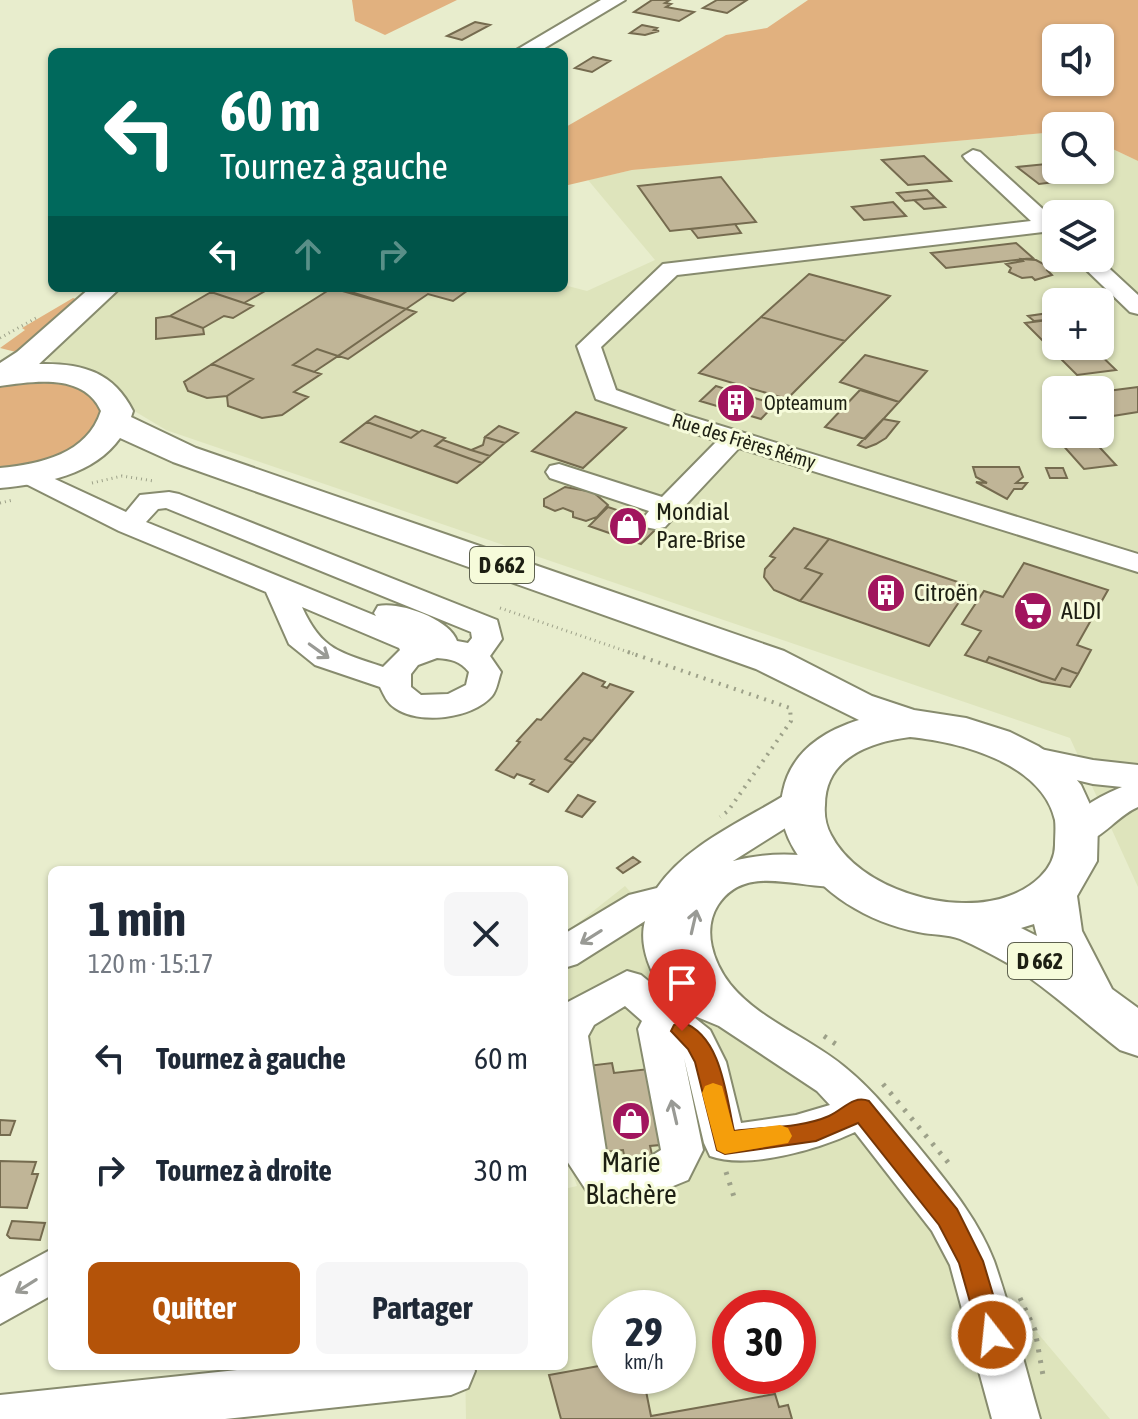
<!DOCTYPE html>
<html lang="fr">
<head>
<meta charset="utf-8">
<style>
	body { margin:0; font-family:"Asap Condensed",sans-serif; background:#f6f6f7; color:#1f2937; height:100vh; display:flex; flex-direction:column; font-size:30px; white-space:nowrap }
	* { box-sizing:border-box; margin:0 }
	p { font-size:26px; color:#747a83 }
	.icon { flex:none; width:44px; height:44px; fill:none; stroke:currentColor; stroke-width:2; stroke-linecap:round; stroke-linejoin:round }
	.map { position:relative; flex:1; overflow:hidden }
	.drawer { position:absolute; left:48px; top:866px; width:520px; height:504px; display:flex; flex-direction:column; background:#fff; border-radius:12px; box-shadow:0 2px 6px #0004 }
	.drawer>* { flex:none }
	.top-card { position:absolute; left:48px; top:48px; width:520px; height:244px; border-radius:12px; box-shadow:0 2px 6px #0004; background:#00695c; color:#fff; overflow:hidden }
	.controls { position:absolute; left:1042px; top:24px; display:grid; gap:16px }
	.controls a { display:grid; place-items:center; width:72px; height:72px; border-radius:12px; background:#fff; box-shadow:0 2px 6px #0004; font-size:40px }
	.speed { position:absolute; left:592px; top:1290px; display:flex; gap:16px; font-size:40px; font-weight:700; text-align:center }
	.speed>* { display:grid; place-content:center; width:104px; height:104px; border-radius:50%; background:#fff; box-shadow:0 2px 6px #0004; line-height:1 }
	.speed small { font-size:20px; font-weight:400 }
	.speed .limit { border:12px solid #d22; background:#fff; color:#111 }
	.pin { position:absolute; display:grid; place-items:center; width:68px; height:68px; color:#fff; margin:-82px -34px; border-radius:50% 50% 50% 0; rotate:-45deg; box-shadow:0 0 8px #0007 }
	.pin .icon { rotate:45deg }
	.me { position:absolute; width:88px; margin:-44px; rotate:344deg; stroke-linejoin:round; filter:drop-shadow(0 0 6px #0008) }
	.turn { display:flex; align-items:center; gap:28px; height:168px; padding:0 40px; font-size:36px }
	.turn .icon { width:104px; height:104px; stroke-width:2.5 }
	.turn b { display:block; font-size:56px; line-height:68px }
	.lanes { display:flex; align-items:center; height:76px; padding:0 40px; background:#0003; justify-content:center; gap:40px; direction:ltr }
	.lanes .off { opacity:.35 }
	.round { display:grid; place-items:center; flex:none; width:84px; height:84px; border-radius:12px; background:#f6f6f7 }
	.head { display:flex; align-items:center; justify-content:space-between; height:136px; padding:0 40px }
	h1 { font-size:48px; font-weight:700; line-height:60px }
	.primary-button { display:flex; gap:16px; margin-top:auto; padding:16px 40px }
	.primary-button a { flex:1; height:92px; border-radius:12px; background:#b45309; color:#fff; font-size:32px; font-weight:700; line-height:92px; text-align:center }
	.primary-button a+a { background:#f6f6f7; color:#1f2937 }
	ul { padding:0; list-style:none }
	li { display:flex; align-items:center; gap:24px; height:112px; padding:0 40px }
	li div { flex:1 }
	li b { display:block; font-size:30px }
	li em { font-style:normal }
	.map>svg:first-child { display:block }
	.built { fill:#dee4bc; fill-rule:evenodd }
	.green { fill:#e1b17f; fill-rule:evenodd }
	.building { fill:#c0b597; stroke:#756b4f; stroke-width:2 }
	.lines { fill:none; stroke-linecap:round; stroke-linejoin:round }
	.minor-casing { stroke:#878b6e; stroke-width:4 }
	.major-casing { stroke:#878b6e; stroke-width:4 }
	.path-far2 { stroke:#9da189; stroke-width:3; stroke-dasharray:1 4; stroke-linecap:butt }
	.path-far1 { stroke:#9da189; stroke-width:4; stroke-dasharray:2 6; stroke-linecap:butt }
	.path { stroke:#9da189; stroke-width:5; stroke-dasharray:3 8; stroke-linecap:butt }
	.minor { fill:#fff; fill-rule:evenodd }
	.major { fill:#fff; fill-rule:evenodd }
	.oneway { stroke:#999a95 }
	.route { fill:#b45309; stroke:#753606; stroke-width:2 }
	.slow { fill:#f59e0b }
	.labels { text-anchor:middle; stroke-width:6; stroke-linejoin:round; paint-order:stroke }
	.far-poi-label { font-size:20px; fill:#1d1f13; stroke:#f6fbda; text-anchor:start }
	.far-street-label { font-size:20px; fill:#1d1f13; stroke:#f6fbda }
	.shield { fill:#f6fbda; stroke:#5e614f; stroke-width:2 }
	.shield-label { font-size:22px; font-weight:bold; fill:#1d1f13 }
	.poi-label { font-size:24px; fill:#1d1f13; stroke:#f6fbda; text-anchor:start }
	.near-poi-label { font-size:28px; fill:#1d1f13; stroke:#f6fbda }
</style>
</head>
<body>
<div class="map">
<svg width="1138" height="1419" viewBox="0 0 1138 1419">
	<rect width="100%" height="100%" fill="#e8edcd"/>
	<!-- built -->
	<path class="built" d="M1056,132V170H1100V143L1138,161V887L1070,738L166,430L16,340L114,288H564V285L587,291L655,260L588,180L632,170ZM1056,214H1100V258H1056ZM1056,302H1100V346H1056ZM1056,390H1100V434H1056Z
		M625,886L656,920L831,1079L971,1261L1035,1330L1110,1419H466L465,1366H564V1189L577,1186L564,1149V934ZM610,1308H678V1376H610ZM730,1308H798V1376H730Z"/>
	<!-- green -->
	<path class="green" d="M352,0H457L385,35L355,21Z
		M808,0H1138V161L1100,143V126H1056V132L632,170L564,186V128L726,35L767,28ZM1056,38H1100V82H1056Z
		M73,298L76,299L24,354L0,348L25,330L22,328Z
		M53,379C80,385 96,387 104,415C82,455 42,463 0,470V383Z"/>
	<!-- building -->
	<path class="building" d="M670,0L665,3L671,4L666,7L694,12L679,21L634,12L652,0Z
		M717,0H747L727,13L703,8Z
		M475,22L490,25L462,40L447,36Z
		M642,25L657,28L654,30L659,31L645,35L630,33Z
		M593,57L610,61L592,72L575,68Z
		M924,156L951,181L908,185L882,160Z
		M1056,163V170H1096L1104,176L1039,184L1017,167Z
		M721,177L756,222L670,231L638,186Z
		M927,190L935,198L905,201L897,193Z
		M935,198L945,207L924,209L914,200Z
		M893,202L906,216L864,220L852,207Z
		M735,224L741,233L698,238L691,229Z
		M1016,243L1033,258L946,268L931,253Z
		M1021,259L1036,260L1049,267L1047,270L1052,275L1035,280L1032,277L1022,278L1009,272L1011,268L1006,264L1023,261Z
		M809,274L861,288L890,296L845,341L761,317Z
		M218,288H255L265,291L244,303L211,292Z
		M332,288L406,309L338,356L317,349L293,365L321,374L294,392L308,397L282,415L262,418L228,406L227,396L253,379L212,364Z
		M338,288H471L453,301L428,294L406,309Z
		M211,292L253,306L233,318L224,316L203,328L170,316Z
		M406,309L416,312L348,359L338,356Z
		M1056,312V319L1034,321L1028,316Z
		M170,316L203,328L204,334L156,339V318Z
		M761,317L845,341L787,399L699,373Z
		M1056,319V346H1091L1116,370L1077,375L1025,323Z
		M317,349L338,356L314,372L293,365Z
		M865,355L927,371L899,402L840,382Z
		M212,364L253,379L227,396L207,398L188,391L184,382Z
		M716,386L751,397L775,404L761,419L700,401Z
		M1138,387V412L1100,418V392Z
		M860,390L899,402L865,439L825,427Z
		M576,412L626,428L583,468L532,451Z
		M375,416L419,432L411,438L367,422Z
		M883,419L899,422L886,438L876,444L866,448L858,445Z
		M367,422L411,438L422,430L445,438L435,446L482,463L457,483L341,442Z
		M499,426L518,433L505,443L485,437Z
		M485,437L505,443L490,456L471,450L483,445Z
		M1091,438L1116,465L1084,469L1060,442Z
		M443,440L471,450L490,456L482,463L435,446Z
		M973,467H1019L1023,477L1016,483H1027L1022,489H1014L1007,499L976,482L987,483L976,477Z
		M1046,468H1063L1067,478H1050Z
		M565,487L593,492L608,505L597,517L586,521L573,517V512L563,508L555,511L544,506V499Z
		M608,507L660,525L641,544L589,526Z
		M794,528L829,539L805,568L822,574L800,601L774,590L764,577L765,569L775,558L770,556Z
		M829,539L970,586L929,646L800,601L822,574L805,568Z
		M1024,563L1108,590L1077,645L1091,650L1078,674L1062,668L1055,680L989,657L986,662L965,655L981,631L962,624L984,591L1003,597Z
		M989,657L1055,680L1062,668L1078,674L1070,687L1042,682L986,662Z
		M583,673L605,682L602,686L607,688L610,684L633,692L592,741L584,738L565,759L573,763L548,792L530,784L534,780L517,774L514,778L496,770L520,742L517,741L537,719L541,720Z
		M584,738L592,741L573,763L565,759Z
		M578,795L595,802L582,817L566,811Z
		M633,857L640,862L623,873L617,868Z
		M612,1063L614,1073L649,1069L671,1144L650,1146L659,1186L631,1190L623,1150L603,1152L587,1066Z
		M0,1120L15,1121L10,1135H0Z
		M0,1161L36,1162L32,1174H38L27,1208L0,1207Z
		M12,1221L45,1223L40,1240L10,1238L7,1235Z
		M610,1364V1376H643L651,1416L775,1394L779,1407L788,1405L792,1419H561L549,1375Z"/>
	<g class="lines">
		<!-- minor casing -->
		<g class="minor-casing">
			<path id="minor" d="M973,150L980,152L1056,221V238L1043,232L677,275L601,347L616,390L679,413L1138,554V572L739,448L665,527L655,529L645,527L641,521L649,511L550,478L546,472L550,466L559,464L662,497L717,441L596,399L577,346L663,264L1031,221L966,160L963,156Z
				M1074,258H1098L1138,295V314L1130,312Z
				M29,467L126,512L140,495L169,492L179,494L497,620L502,639L490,656L501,672C498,680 497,690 492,696C472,719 419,725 395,708C387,703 384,695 380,687L315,665L289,644L266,592L119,531L20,481L16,475L20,469ZM166,508L471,632L472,638L468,643L457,641C450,619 399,601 378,606L374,613L376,616L146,522L158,509ZM302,607L399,648L400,650L383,667C340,652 322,651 302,607ZM437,658C451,659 460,661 469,672L466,685L448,694L421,695L411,687V674L418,665Z
				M1026,746L1093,760L1138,765V807C1112,818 1096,851 1066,842L1061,833C1073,811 1099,796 1122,787L1093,784L1014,765L1009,757L1014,749Z
				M802,789L814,792L819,801L814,810L733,861C771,851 811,853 850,864L855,874L850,884C809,896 749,858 718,905C702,930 713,962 730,984C761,1022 810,1037 847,1069C874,1091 895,1119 917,1145C946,1181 977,1217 994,1261C1012,1313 1025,1367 1040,1419H992L950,1265L932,1231L855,1132C819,1149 748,1170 710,1156L704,1143L684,1058L703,1150L688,1180L656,1193L645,1189L629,1197L603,1198L588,1193L565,1158L566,1003L627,971L641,975L668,997C652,978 638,946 645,921L577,964L564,968V934L629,895L657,888C687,844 745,820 790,792ZM625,1006L642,1021L638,1029L661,1150L640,1163L629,1159H613L606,1151L588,1036L594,1025ZM690,1014L719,1026L817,1091L830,1105L796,1115L741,1123L726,1062L710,1030Z
				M52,1249V1295L0,1324V1277Z
				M274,1366H473L475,1371L468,1388L451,1395L225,1419H0V1395Z"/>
		</g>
		<!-- major casing -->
		<g class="major-casing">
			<path id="major" d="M601,0H625L538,52H513Z
				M90,288H120L39,364C81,363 113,371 133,411L131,417L196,448L784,651L872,696L914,710L966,718L1010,732L1038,746L1063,763L1081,785L1098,822L1097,861L1077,896L1082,931L1112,989L1138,1008V1056L1120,1050C1084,1022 1048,988 1009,964C993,955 976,946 960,939C948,934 931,935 918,932C868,922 820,894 794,849C784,832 778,811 783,791C791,752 824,731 859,720L756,669L173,462L120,438C94,475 43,484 0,488V468C41,464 87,454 101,411C84,373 35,381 0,386V363L17,352ZM910,737C960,742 1042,763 1055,820C1056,828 1055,837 1055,845C1055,870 1031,888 1009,896C954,917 859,890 831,835C826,826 824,815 825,805C825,758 870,742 910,737ZM1034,924L1037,936L1021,928Z"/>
		</g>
		<!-- path-far2 -->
		<path class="path-far2" d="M0,338L36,318
			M92,483L122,476L154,481
			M0,503L13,500
			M500,608L634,654"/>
		<!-- path-far1 -->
		<path class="path-far1" d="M628,652L790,708L791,721L728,811L720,817"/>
		<!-- path -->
		<path class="path" d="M824,1036L840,1047
			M883,1084L951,1166
			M726,1172L735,1200
			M1020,1298L1035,1330L1044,1381"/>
		<!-- minor -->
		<use href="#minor" class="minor"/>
		<!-- major -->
		<use href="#major" class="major"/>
	</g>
	<!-- one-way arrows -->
	<defs><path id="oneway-shaft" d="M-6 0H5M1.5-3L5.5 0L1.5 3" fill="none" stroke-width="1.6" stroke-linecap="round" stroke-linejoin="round" transform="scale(2)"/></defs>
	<g class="oneway">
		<use href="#oneway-shaft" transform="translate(319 651) rotate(36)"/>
		<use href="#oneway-shaft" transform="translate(694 922) rotate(-77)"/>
		<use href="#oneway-shaft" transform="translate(591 937) rotate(148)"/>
		<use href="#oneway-shaft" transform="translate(674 1112) rotate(-103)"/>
		<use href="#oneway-shaft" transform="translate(26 1286) rotate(148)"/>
	</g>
	<!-- route -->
	<path class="route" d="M682,1022C722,1036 726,1096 734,1131C764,1127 802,1128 829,1116C844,1109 853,1095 869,1101L957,1209L983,1261L1005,1335L1001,1344L992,1348L982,1344L959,1263L939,1225L858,1123L816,1141L725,1154L717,1150L695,1062L688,1049L671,1031L674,1025Z"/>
	<!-- slow -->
	<path class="slow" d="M713,1083L722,1086L734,1131L780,1125L788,1128L792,1136L788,1143L725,1154L717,1150L702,1093L705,1086Z"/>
	<!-- icons -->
	<defs>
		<g id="building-disc" transform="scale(2)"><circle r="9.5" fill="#a1155e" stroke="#f6fbda"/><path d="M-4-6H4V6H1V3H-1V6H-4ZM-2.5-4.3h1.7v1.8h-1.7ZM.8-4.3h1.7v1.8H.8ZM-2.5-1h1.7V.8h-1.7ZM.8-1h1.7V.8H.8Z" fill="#fff"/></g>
		<g id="shop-disc" transform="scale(2)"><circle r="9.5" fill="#a1155e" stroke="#f6fbda"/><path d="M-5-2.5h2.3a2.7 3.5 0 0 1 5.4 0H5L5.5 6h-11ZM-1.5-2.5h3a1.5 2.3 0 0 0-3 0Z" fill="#fff"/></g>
		<g id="supermarket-disc" transform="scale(2)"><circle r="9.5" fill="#a1155e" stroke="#f6fbda"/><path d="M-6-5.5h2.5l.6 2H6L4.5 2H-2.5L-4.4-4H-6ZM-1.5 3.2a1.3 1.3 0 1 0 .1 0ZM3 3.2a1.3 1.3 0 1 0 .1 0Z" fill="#fff"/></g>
	</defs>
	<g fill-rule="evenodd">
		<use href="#building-disc" x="736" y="403"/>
		<use href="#shop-disc" x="628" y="526"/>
		<use href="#building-disc" x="886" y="593"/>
		<use href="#supermarket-disc" x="1033" y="611"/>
		<use href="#shop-disc" x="631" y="1121"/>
	</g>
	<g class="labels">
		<!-- far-poi labels -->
		<g class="far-poi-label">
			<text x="764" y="410">Opteamum</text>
		</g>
		<!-- far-street labels -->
		<g class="far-street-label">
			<text transform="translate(744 441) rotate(17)" y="7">Rue des Frères Rémy</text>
		</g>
		<!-- shield labels -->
		<g class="shield">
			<rect x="470" y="547" width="64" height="36" rx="6"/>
			<rect x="1008" y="943" width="64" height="36" rx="6"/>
		</g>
		<g class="shield-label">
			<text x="502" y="573">D 662</text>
			<text x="1040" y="969">D 662</text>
		</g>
		<!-- poi labels -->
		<g class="poi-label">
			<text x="656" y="520">Mondial<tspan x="656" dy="28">Pare-Brise</tspan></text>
			<text x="914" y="601">Citroën</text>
			<text x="1061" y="619">ALDI</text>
		</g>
		<!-- near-poi labels -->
		<g class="near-poi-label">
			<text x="631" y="1172">Marie<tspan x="631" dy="32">Blachère</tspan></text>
		</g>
	</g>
</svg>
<div class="controls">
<a><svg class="icon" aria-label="sound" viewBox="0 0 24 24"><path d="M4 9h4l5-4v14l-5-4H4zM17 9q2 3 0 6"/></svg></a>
<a><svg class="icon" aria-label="search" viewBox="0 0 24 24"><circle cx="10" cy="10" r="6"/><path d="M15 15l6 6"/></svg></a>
<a><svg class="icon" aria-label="layers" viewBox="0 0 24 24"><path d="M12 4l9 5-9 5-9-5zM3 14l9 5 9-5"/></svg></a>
<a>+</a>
<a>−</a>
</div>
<div class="speed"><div>29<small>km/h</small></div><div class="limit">30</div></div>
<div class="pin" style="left:682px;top:1031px;background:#d93025"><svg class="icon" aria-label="arrive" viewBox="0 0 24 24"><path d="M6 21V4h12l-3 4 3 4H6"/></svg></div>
<svg class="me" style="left:992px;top:1335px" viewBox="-20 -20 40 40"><circle r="17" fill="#b45309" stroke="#fff" stroke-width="3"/><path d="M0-11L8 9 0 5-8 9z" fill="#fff"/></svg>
<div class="top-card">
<div class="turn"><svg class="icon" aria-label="left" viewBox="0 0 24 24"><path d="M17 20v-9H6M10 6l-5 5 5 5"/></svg><div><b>60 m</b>Tournez à gauche</div></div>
<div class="lanes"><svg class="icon" aria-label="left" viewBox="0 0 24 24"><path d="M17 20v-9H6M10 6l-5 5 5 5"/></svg><svg class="icon off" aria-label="ahead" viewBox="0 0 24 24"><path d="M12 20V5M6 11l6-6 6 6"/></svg><svg class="icon off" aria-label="right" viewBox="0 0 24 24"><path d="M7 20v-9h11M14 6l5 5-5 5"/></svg></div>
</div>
<section class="drawer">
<div class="head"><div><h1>1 min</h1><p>120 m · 15:17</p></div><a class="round"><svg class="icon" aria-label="close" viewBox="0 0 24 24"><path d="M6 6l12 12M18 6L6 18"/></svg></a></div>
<ul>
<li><svg class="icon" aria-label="left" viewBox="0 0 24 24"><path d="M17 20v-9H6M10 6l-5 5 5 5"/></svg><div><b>Tournez à gauche</b></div><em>60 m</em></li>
<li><svg class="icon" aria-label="right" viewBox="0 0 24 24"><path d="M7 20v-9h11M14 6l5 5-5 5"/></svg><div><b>Tournez à droite</b></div><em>30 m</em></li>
</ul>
<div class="primary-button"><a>Quitter</a><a>Partager</a></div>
</section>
</div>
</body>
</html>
